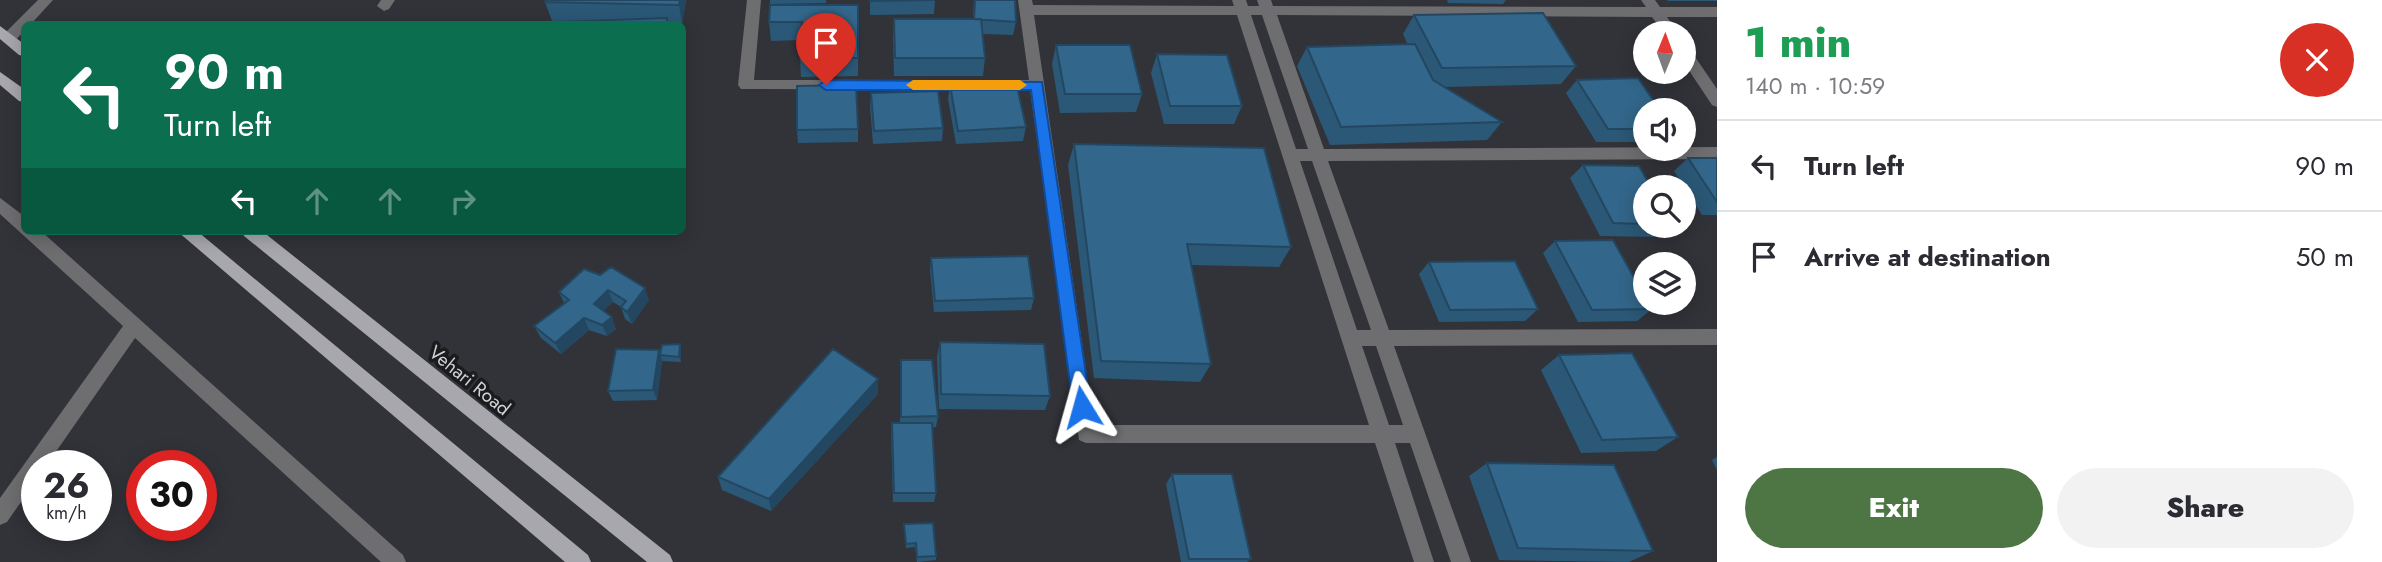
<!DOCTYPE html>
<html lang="en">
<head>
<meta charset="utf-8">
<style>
	body { margin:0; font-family:Jost,sans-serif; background:#f2f2f3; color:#2b2b33; height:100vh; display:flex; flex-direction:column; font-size:26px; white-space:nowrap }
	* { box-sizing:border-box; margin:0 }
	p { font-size:23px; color:#7c7c81 }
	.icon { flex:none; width:38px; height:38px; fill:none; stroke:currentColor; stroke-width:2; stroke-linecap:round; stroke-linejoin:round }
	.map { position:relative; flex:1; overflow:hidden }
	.side { display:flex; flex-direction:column; background:#fff; width:665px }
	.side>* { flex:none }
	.guide { position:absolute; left:21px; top:21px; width:665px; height:214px; border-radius:10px; box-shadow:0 4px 18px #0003; background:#0b6e4f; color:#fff; overflow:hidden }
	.needle { width:46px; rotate:1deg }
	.buttons { position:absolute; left:1633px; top:21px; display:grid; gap:14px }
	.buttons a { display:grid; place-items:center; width:63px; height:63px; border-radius:50%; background:#fff; box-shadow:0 4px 18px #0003; font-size:35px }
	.speed { position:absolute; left:21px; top:450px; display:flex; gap:14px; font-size:35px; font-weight:700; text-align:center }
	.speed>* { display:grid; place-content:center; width:91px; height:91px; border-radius:50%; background:#fff; box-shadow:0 4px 18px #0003; line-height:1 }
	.speed small { font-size:18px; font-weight:400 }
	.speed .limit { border:10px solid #d22; background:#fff; color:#111 }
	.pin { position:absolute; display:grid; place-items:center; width:60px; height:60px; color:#fff; margin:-72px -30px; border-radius:50% 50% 50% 0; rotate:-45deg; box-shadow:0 0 7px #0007 }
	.pin .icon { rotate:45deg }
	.me { position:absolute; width:77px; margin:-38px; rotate:352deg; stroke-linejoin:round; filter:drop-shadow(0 0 5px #0008) }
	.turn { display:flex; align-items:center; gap:24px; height:147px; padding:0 28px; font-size:32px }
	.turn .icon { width:91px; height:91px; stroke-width:2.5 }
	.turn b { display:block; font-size:49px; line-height:60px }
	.lanes { display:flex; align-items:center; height:66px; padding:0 28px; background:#0003; justify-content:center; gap:35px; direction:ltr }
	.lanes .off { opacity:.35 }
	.round { display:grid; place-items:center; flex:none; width:74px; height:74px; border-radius:37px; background:#f2f2f3 }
	.summary { display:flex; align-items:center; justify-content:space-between; height:119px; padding:0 28px }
	h1 { font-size:42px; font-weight:800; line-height:52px; color:#1e9e55 }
	.button { display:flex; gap:14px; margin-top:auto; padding:14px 28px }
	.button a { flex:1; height:80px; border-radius:42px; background:#4e7644; color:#fff; font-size:28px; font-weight:800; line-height:80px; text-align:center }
	.button a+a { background:#f2f2f3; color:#2b2b33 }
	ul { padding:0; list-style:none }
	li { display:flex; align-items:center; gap:21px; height:91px; padding:0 28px; border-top:2px solid #e1e1e2 }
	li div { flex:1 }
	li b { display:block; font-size:26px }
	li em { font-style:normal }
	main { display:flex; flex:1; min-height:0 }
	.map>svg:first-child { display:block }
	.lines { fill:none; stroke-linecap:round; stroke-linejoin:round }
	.minor { fill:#6e6e71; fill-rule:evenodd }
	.major { fill:#a8a7ae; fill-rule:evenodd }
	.wall { fill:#2b5877 }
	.shaded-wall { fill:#234761 }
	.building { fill:#32668a; stroke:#234761; stroke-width:2 }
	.route { fill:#1a73e8; stroke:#114b97; stroke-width:2 }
	.slow { fill:#f59e0b }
	.labels { text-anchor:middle; stroke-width:7; stroke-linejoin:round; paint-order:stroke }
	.street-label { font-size:19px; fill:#d1d2d6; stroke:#1a1b1d }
</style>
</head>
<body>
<main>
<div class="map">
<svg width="1717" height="562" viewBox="0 0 1717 562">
	<rect width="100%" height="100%" fill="#313339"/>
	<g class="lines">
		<!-- minor -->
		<path class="minor" d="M38,0H53L31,24H24V31L14,42H4L2,38L4,34Z
			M381,0H395L389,9L384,11L377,6Z
			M747,0H761L754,80H1029L1018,0H1032L1033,5L1234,6L1232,0H1246L1248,6H1259L1257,0H1271L1273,6L1646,7L1641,0H1655L1660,7H1717V17H1667L1678,33H1664L1652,17L1277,15L1324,149L1717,147V159L1328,161L1389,330L1717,329V345L1394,346L1471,562H1451L1410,443H1395L1434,562H1414L1375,443H1086L1079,440L1030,90L741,89L738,85ZM1034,15H1237L1369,425H1094ZM1251,15H1262L1308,149H1296ZM1300,161H1312L1371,330H1357ZM1362,346H1376L1403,425H1389Z
			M1684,47L1689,48L1717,89V107L1712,105L1684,63Z
			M0,198L24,216V231H41L403,555L406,562H381L135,338L46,466H37V479L7,522L0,525V498L123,326L0,214Z"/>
		<!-- major -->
		<path class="major" d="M0,26L24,44V56L19,55L0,39Z
			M0,72L24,89V102L19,101L0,85Z
			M177,231H197L588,555L591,562H565Z
			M242,231H262L670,555L673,562H647L244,236Z"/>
	</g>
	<!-- wall -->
	<path class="wall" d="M686,0L682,24L552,21L545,2Z
		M770,0H826V3L770,4Z
		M870,0H935L934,14L870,15Z
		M974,0L1016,22L1013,35L983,34L985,58L983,76H894L893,38L894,19H973Z
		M1447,0H1506L1503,4L1448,3Z
		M1667,0H1717V1H1668Z
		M858,5V76L801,77L800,58L801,40L771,41L769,22Z
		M1414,15L1576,66L1561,84L1444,87L1502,122L1487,140L1330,145L1297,66L1307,47L1408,45L1403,34Z
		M1056,45L1142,94L1136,112L1060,113L1052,64Z
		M1157,54L1242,106L1234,124H1164L1151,73Z
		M1577,80L1645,110V142H1596L1566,93Z
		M950,85L1026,127L1023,141L956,144L948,99Z
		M871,93L943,128L942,141L873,144L870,107Z
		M858,129V142L798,143L797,130Z
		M1074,144L1291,247L1279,267L1191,265L1211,364L1200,382L1094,378L1068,165Z
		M1688,158H1717V215H1702L1674,171Z
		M1583,165L1645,187V226H1671L1658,237L1600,236L1570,178Z
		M1555,241L1652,309L1637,321L1578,322L1543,253Z
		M931,258L1034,298L1031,310L934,312L930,270Z
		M1429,262L1538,309L1525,321L1439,322L1419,274Z
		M584,269L649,300L632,324L625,319L621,307L613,302L603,311L616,329L607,336L589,330L561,354L541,338L534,326L564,303L559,292Z
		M940,342L1050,396L1045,410L939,409L937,357Z
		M680,344L681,350V362L662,361L660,355Z
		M1559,355L1678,437L1656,451L1581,453L1541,370Z
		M901,360L938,416L936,427H932L936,493L934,502H893L891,433L892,423H900Z
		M662,361L657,400L613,401L608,391Z
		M878,394L771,511L722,490L718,477Z
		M1717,457V470L1712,460Z
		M1487,463L1653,551L1629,562L1499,560L1469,476Z
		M1172,474L1251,559L1247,562H1181L1166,484Z
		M904,524L936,556V560L917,562L915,547L906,548Z"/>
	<!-- shaded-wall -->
	<path class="shaded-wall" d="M680,0H686L682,24L679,5Z
		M645,288L649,300L632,324L627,312Z
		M608,290L613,302L599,315L594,304Z
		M612,317L616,329L607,336L602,325Z
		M584,318L589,330L561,354L555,343Z
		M680,344L681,350V362L679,357Z
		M659,350L662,361L657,400L653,390Z
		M878,379V394L771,511L769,499Z"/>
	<!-- building -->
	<path class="building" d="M546,0H680L679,5L545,2Z
		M870,0H935L870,1Z
		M975,0H1015L1016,22L974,19Z
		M770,5H858V58H800L802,22H769Z
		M1543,13L1576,66L1442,68L1414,15Z
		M667,18V24H501Z
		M894,19H981L985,58H895Z
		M1415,44L1433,80L1502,122L1341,127L1307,47Z
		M1056,45H1130L1142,94H1065Z
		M1157,54L1227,55L1242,106H1170Z
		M1638,78L1660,110H1645V129H1608L1577,80Z
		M1016,82L1026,127L958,131L950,85Z
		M856,85L858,129L797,130V86Z
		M938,91L943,128L874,131L871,93Z
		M1074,144L1264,148L1291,247L1187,244L1211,364L1101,361Z
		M1688,158H1717V202Z
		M1583,165L1639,166L1651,187H1645V224L1613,223Z
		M1613,240L1645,297V303H1648L1652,309L1592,310L1555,241Z
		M1028,256L1034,298L935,301L931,258Z
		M1515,261L1538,309L1450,310L1429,262Z
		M611,267L645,288L627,312L621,307L626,301L608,290L594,304L612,317L602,325L584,318L555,343L534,326L569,300L559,292L584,269L600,275Z
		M940,342L1044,344L1050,396L941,394Z
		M680,344L679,357L660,355L662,345Z
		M616,349L659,350L653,390L608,391Z
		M833,349L878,379L769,499L718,477Z
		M1632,353L1678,437L1602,440L1559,355Z
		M901,360H932L938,416L901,417Z
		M892,423H932L936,493H894Z
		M1487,463L1614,465L1653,551L1518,548Z
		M1172,474H1232L1251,559H1189Z
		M933,523L936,556L917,557L916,543L906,544L904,524Z"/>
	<!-- route -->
	<path class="route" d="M826,80L1042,82L1091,407L1088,413L1082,415L1076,413L1073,407L1031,90H826L819,85Z"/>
	<!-- slow -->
	<path class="slow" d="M913,80H1020L1027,85L1020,90H913L906,85Z"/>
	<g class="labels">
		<!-- street labels -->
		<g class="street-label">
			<text transform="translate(470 380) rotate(39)" y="7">Vehari Road</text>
		</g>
	</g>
</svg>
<div class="buttons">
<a><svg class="needle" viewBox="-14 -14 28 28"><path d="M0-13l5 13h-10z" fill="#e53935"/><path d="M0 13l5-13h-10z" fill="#7c7c81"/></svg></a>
<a><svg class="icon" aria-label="sound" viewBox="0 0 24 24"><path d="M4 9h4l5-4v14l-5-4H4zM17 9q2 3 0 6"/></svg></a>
<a><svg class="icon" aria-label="search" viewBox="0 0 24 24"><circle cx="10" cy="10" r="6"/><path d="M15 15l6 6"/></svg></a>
<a><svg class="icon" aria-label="layers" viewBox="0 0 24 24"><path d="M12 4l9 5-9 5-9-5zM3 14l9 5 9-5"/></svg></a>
</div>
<div class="speed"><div>26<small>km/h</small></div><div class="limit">30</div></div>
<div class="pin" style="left:826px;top:85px;background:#d93025"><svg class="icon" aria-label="arrive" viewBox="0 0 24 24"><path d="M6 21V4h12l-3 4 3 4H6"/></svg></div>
<svg class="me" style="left:1082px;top:407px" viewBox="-20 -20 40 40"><path d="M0-17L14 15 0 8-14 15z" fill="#1a73e8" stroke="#fff" stroke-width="4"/></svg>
<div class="guide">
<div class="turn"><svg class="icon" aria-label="left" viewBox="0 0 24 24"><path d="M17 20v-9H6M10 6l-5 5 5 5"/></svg><div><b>90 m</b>Turn left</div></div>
<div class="lanes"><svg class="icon" aria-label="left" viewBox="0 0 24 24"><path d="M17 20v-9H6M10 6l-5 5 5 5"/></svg><svg class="icon off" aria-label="ahead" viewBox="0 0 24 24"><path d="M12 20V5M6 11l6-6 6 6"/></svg><svg class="icon off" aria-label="ahead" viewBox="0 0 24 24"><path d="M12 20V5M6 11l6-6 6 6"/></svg><svg class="icon off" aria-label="right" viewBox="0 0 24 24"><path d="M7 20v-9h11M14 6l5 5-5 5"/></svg></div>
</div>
</div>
<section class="side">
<div class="summary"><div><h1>1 min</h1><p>140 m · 10:59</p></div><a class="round" style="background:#d93025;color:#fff"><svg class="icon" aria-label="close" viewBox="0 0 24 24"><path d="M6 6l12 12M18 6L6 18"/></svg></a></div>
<ul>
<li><svg class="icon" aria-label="left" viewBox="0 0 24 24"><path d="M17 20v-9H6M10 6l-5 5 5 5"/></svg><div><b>Turn left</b></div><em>90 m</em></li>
<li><svg class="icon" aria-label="arrive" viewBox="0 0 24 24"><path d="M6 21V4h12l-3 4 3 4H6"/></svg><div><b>Arrive at destination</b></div><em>50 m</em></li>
</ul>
<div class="button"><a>Exit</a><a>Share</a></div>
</section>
</main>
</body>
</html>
